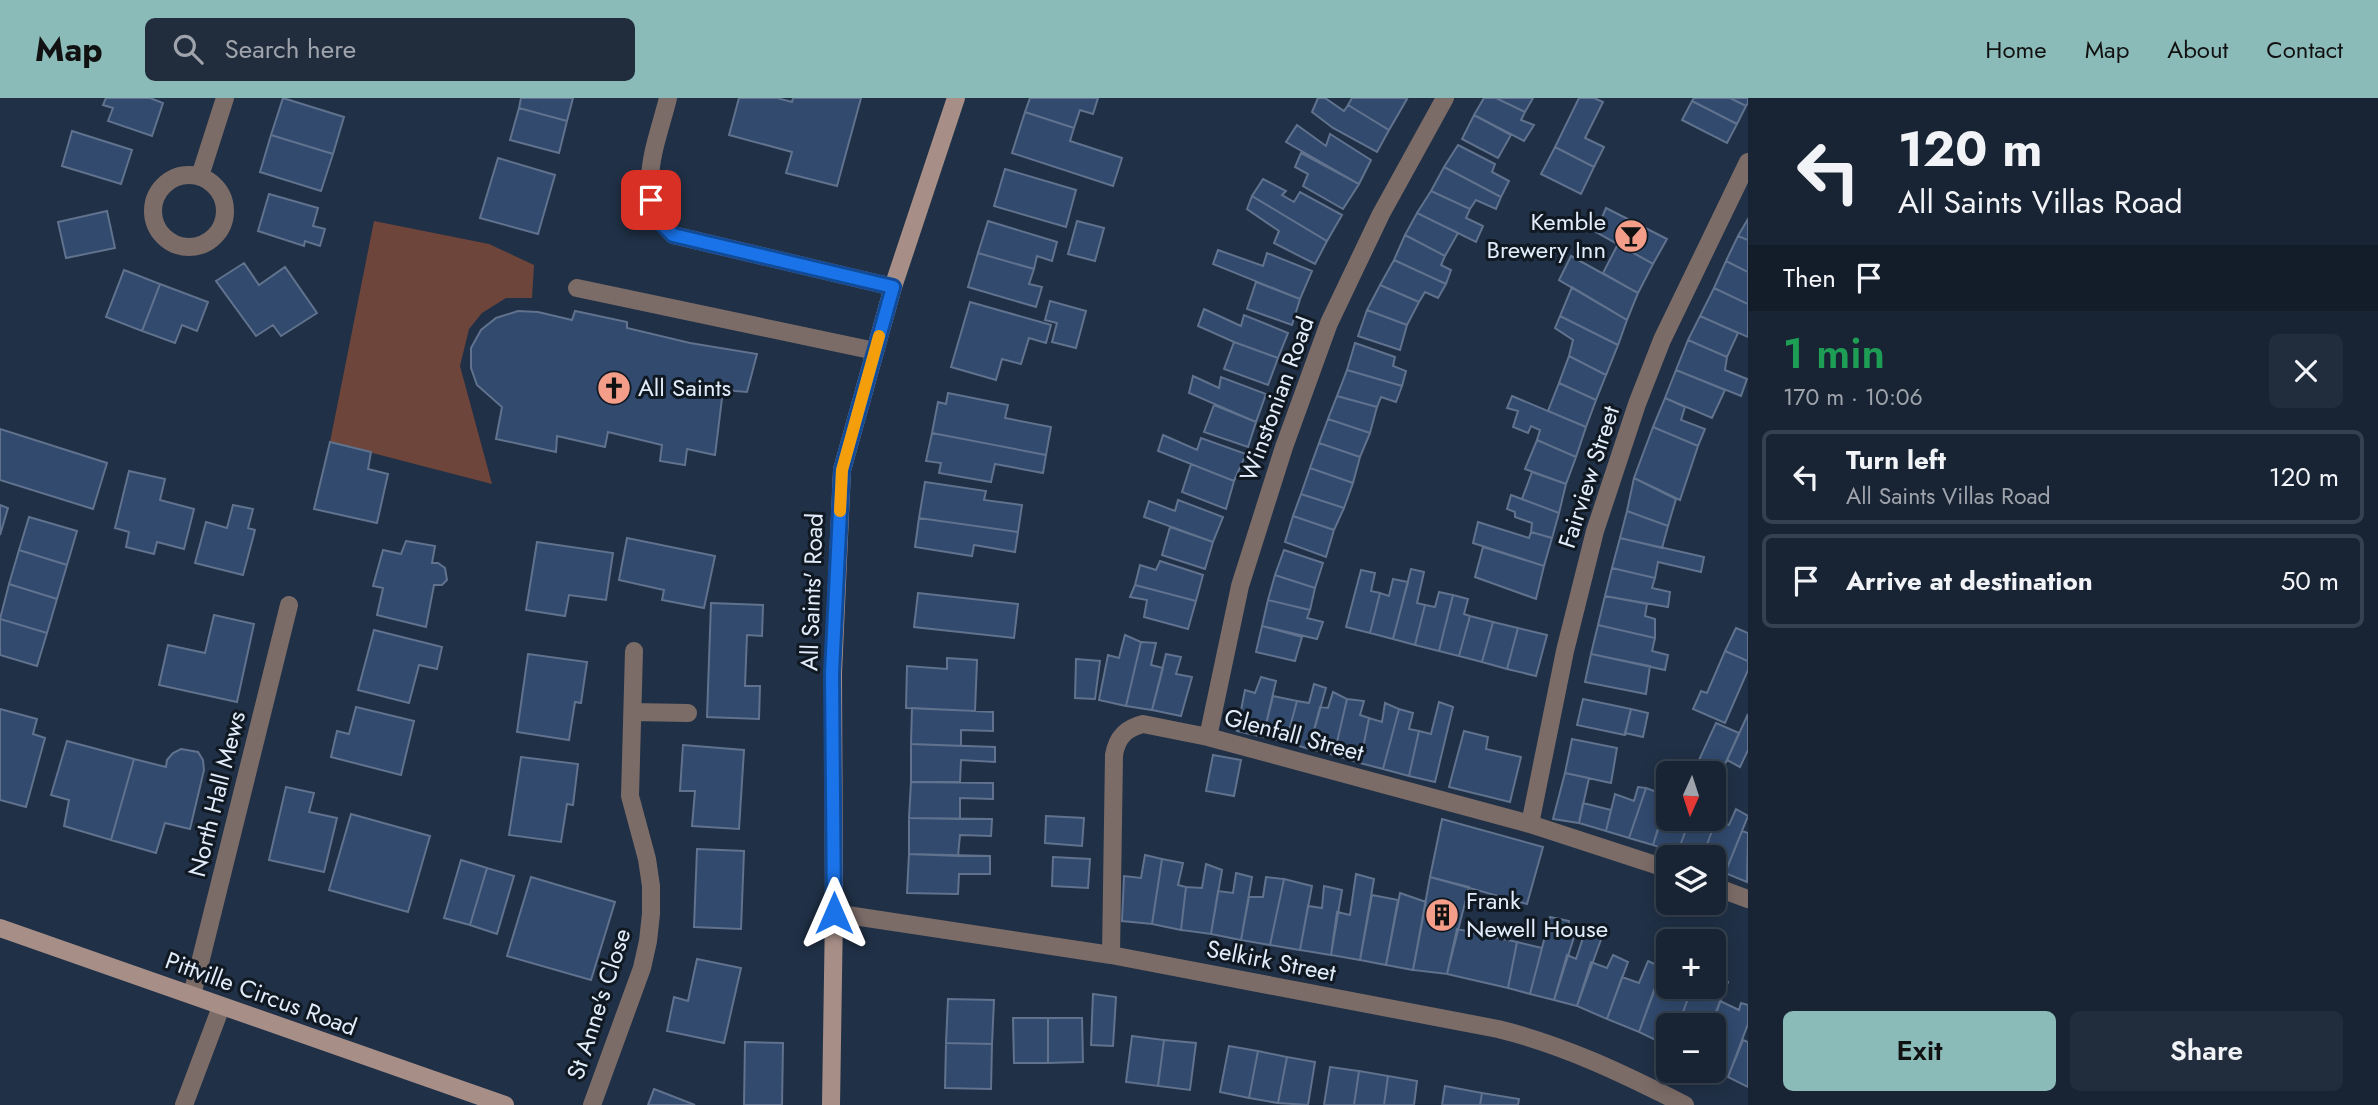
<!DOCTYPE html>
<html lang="en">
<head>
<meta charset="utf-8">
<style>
	body { margin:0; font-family:Jost,sans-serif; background:#212c3c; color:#f1f3f6; height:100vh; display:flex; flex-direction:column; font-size:26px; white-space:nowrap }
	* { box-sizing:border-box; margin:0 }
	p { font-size:23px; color:#9fa4ac }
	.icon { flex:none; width:38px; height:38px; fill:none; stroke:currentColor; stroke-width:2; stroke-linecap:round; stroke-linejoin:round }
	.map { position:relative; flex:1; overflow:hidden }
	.details { display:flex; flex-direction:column; background:#182434; width:630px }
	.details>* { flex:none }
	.hud { background:#182434; color:#f1f3f6; overflow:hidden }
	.needle { width:46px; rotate:183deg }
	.controls { position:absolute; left:1656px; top:663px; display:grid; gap:14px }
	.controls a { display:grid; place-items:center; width:70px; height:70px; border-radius:10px; background:#182434; box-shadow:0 4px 18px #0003,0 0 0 2px #36414f; font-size:35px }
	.pin { position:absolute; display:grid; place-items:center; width:60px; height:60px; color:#fff; margin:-30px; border-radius:14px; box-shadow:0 4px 10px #0006 }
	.me { position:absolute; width:77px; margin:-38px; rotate:0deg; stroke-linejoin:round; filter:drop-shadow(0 0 5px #0008) }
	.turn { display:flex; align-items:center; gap:24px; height:147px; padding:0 35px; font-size:32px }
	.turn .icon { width:91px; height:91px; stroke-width:2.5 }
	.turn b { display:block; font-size:49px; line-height:60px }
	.then { display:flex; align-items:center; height:66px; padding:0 35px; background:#0003; gap:14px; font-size:26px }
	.round { display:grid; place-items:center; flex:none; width:74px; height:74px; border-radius:10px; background:#212c3c }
	.summary { display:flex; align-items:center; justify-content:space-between; height:119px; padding:0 35px }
	h1 { font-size:42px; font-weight:600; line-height:52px; color:#1e9e55 }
	.cta { display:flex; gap:14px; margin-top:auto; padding:14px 35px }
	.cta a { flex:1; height:80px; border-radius:10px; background:#8bbbb9; color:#111; font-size:28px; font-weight:600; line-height:80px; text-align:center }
	.cta a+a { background:#212c3c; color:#f1f3f6 }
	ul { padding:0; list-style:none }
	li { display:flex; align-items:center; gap:21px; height:94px; margin:0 14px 10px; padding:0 21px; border:4px solid #36414f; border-radius:10px }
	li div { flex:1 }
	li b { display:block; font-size:26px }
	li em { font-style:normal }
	header { display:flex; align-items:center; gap:42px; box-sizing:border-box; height:98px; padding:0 35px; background:#8bbbb9; color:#111 }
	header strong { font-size:33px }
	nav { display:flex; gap:38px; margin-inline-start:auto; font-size:24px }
	.search { width:490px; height:63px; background:#212c3c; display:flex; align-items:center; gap:18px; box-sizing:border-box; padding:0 24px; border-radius:10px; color:#9fa4ac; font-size:26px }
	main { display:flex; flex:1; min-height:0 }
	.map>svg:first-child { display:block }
	.green { fill:#6d453b }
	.building { fill:#314a6e; stroke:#60728d; stroke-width:2 }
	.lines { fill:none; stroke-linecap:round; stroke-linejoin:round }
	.lane { stroke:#7c6c68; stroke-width:18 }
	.street { stroke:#7c6c68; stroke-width:18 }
	.secondary { stroke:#a78f88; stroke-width:18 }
	.route-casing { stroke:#114b97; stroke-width:18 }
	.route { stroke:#1a73e8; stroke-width:12 }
	.slow { stroke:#f59e0b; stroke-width:12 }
	.labels { text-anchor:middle; stroke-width:6; stroke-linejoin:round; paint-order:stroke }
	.poi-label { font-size:24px; fill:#e2edfc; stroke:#101822; text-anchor:start }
	.street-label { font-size:24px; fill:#e2edfc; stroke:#101822 }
</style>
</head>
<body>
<header>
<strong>Map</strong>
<div class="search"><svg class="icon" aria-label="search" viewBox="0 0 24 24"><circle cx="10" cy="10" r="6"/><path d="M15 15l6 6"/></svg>Search here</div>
<nav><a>Home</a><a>Map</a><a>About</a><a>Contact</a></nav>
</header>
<main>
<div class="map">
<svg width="1748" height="1007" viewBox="0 0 1748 1007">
	<rect width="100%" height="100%" fill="#203046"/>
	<!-- green -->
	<path class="green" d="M374,123L489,146L534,167L532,200H506L482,215L469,231L460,268L492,386L330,344Z"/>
	<!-- building -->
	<path class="building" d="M106,0H150L163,5L152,38L108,23L113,10L103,7Z
		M283,0L344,19L333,56L271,37Z
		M521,0H573L567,23L519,10Z
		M739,0H777L792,4L793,0H861L837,88L786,75L792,54L729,37Z
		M1030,0H1098L1093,16L1080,12L1074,30L1025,14Z
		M1318,0H1325L1344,13L1348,7L1389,32L1377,54L1333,30L1312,14Z
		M1352,0H1404L1407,1L1389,32L1348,7Z
		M1484,0H1496L1525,14L1521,22L1534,27L1524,43L1474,17Z
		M1496,0H1533L1525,14Z
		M1579,0H1594L1603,4L1585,40L1604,49L1594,69L1555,49Z
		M1694,0H1730L1746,8L1737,26L1692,3Z
		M1730,0H1748V5L1746,8Z
		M1692,3L1737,26L1727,45L1682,22Z
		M519,10L567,23L559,55L510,42Z
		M1025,14L1074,30L1070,43L1122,60L1113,88L1012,55Z
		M1474,17L1511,37L1498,60L1462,41Z
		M1297,27L1326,48L1330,36L1371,62L1359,86L1286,44Z
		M72,33L132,52L121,86L62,68Z
		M271,37L333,56L321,93L260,74Z
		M1458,47L1495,66L1492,74L1509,83L1501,99L1444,69Z
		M1555,49L1594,69L1581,96L1541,76Z
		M1301,55L1359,86L1343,111L1303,88L1308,76L1295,69Z
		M498,60L555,77L538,136L480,120Z
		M1444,69L1501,99L1496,111L1476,102L1470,111L1431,93Z
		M1005,71L1076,92L1066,129L994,108Z
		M1263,81L1286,93L1282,97L1294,104L1300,94L1342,117L1327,143L1252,98Z
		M1431,93L1470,111L1466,120L1483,128L1476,144L1417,115Z
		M269,96L318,110L313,128L325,131L320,148L305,143L304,148L258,133Z
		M1252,98L1327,143L1315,166L1274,145L1279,133L1247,111Z
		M1606,110L1667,141L1653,166L1596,134Z
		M107,113L115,150L66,160L58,124Z
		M1417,115L1458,135L1445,158L1405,137Z
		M1748,121V142L1738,138Z
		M988,123L1057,144L1052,163L1037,158L1034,171L978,155Z
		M1077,123L1104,130L1095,163L1068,156Z
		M1405,137L1445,158L1441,167L1451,172L1446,186L1394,162Z
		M1738,138L1748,142V174L1726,163Z
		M1618,146L1653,166L1638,195L1603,175Z
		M1218,152L1263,168L1267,155L1312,173L1300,201L1213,166Z
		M978,155L1034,171L1029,186L1042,189L1036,209L968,189Z
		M1571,158L1638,195L1627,222L1559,182Z
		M1394,162L1446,186L1438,200L1425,194L1419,204L1380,187Z
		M1726,163L1748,174V206L1714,190Z
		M244,165L259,187L285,169L317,215L281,238L273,227L256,238L216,183Z
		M124,172L160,186L142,233L106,219Z
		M1256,184L1300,201L1292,227L1247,211Z
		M160,186L208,204L197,233L182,227L175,245L142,233Z
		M1380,187L1419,204L1407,227L1367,212Z
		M1572,189L1627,222L1618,247L1560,218Z
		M1714,190L1748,206V239L1700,218Z
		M1050,203L1086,213L1076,250L1052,244L1057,225L1045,222Z
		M970,204L1051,227L1046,245L1029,240L1021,266L1002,261L996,282L951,269Z
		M1204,211L1241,228L1244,217L1288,235L1278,260L1234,244L1198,228Z
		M1367,212L1407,227L1400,252L1358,238Z
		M518,213L538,214L572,222L575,213L627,224V230L690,245L757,256L747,294L723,292L715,357L687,351L685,367L660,363L662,347L608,334L605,349L557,338L556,354L496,341L502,309L477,287L471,270V250L481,232L496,220Z
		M1560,218L1618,247L1606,277L1569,258L1573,242L1555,230Z
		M1700,218L1738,235L1727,259L1688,242Z
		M1688,242L1727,259L1725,272L1747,281L1741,298L1676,272Z
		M1234,244L1278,260L1268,287L1224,271Z
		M1355,245L1395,259L1393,268L1406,273L1402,288L1347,272Z
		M1569,258L1606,277L1596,302L1559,285Z
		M1347,272L1402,288L1396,304L1381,299L1377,309L1337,298Z
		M1676,272L1725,292L1712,320L1665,300Z
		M1193,278L1219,290L1221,279L1266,296L1256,324L1189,295Z
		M1559,285L1596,302L1586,329L1548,313Z
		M948,295L1008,307L1005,320L1051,329L1046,357L932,335L938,304L946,306Z
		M1337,298L1377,309L1370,335L1328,321Z
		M1512,298L1586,329L1576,359L1537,342L1540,332L1531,328L1528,335L1513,329L1518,313L1507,310Z
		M1665,300L1685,309L1681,322L1705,331L1698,348L1653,329Z
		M1214,307L1256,324L1248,349L1204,334Z
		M1328,321L1370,335L1360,359L1319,345Z
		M1653,329L1698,348L1680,402L1634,380Z
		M0,331L107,365L93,411L0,382Z
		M932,335L1046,357L1043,375L995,366L991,384L939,375L941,365L926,363Z
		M1163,337L1197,352L1201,340L1246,356L1234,383L1158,353Z
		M1537,342L1576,359L1566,386L1525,371Z
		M330,344L371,354L368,371L388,376L377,425L314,411Z
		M1319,345L1360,359L1353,385L1310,370Z
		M1191,366L1234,383L1226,411L1182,394Z
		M1310,370L1353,385L1344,410L1301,396Z
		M129,373L165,381L160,402L194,411L184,451L157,444L154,456L126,449L129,434L115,430Z
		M1532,374L1566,386L1559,415L1522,401Z
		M1634,380L1676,401L1668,428L1627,413Z
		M925,384L986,393L984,402L1022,407L1018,434L919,420Z
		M1301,396L1344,410L1334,432L1293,418Z
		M1511,397L1559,415L1552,440L1531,434L1532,425L1515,419V414L1507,411Z
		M1178,402L1223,419L1213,444L1144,419L1149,403L1175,413Z
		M0,407L8,410L0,437Z
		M233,407L253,411L248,430L255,432L243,477L195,465L206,424L227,430Z
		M1627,413L1668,428L1662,450L1620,440Z
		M1293,418L1334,432L1326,459L1285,444Z
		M29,419L77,433L67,467L19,452Z
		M919,420L1018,434L1015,454L974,447L972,458L915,449Z
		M1478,424L1529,440L1531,434L1552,440L1544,468L1473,445Z
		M1170,429L1213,444L1205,471L1162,457Z
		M627,440L715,458L704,510L662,502L664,492L619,482Z
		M1620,440L1704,459L1701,474L1658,464L1655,480L1612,470Z
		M406,443L435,448L432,465H438L445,470L447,482L442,487H434L426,529L377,517L383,490L373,488L383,452L401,456Z
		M537,444L613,455L606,502L569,497L565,518L526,512Z
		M1483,449L1544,468L1536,501L1475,479Z
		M19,452L67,467L57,501L9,486Z
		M1284,452L1323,465L1315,490L1275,477Z
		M1160,463L1203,477L1196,503L1135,487L1140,467L1156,472Z
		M1612,470L1655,480L1652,490L1670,494L1668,509L1605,498Z
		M1411,471L1424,474L1417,505L1425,507L1415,547L1393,541Z
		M1361,472L1375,475L1371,493L1380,495L1370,535L1346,529Z
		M1275,477L1315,490L1310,512L1268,502Z
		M1393,481L1408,484L1393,541L1370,535L1380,495L1389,498Z
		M9,486L57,501L47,535L0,521Z
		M1135,487L1196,503L1188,531L1144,519L1147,502L1130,499Z
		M1439,494L1453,497L1439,553L1415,547L1425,507L1435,509Z
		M918,495L1018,506L1014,540L914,529Z
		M1453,497L1468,501L1464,516L1470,518L1459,558L1439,553Z
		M1605,498L1647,506L1645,518L1655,521V540L1598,527Z
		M1268,502L1310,512L1307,520L1323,524L1317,541L1262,528Z
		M711,505L763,507L762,538L747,537L745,588H760L759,621L707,619Z
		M214,517L254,526L237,604L159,587L168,547L205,555Z
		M1470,518L1493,524L1482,564L1459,558Z
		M0,521L47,535L37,568L0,557Z
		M1493,524L1518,530L1507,571L1482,564Z
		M1598,527L1655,540L1652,553L1668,557L1665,572L1591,556Z
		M1262,528L1302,539L1295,563L1256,554Z
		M1518,530L1547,537L1536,578L1507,571Z
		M1736,530L1748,535V563L1725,553Z
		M374,532L442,549L437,571L419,567L409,605L358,592Z
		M1125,537L1141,544L1126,608L1099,602L1108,557L1119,560Z
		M1141,544L1156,545L1151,567L1163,570L1152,612L1126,608Z
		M1725,553L1748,563V572L1725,625L1693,611L1701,593L1707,595Z
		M528,556L587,564L581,605L575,604L569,642L517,634Z
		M1166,556L1181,559L1176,576L1192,579L1181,618L1152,612Z
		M1591,556L1650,568L1646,596L1585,584Z
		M947,560L977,562L975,613L906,610L907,568L947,571Z
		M1076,561L1100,563L1095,601L1075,600Z
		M1261,579L1276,583L1263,639L1237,633L1245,592L1255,595Z
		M1314,586L1326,590L1309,651L1286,644L1297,603L1309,605Z
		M1333,594L1347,601L1334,657L1309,651L1320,609L1328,610Z
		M1273,598L1297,603L1286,644L1263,639Z
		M1347,601L1364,603L1360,617L1369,620L1360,665L1334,657Z
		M1583,601L1631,611L1625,637L1577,627Z
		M1439,604L1453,609L1435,684L1409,678L1419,633L1431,636Z
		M1385,605L1399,611L1383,671L1360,665L1369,620L1382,624Z
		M356,609L414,623L401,677L331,659L337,633L349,636Z
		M912,610L993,614V633L961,632V648L911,646Z
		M0,611L37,621L33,636L45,640L26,709L0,702Z
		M1399,611L1413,615L1409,631L1419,633L1409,678L1383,671Z
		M1631,611L1648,615L1643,639L1625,635Z
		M1748,616V652L1740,669L1727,662Z
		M1716,625L1739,635L1716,686L1713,684V676L1693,675Z
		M1464,633L1488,639L1486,651L1521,659L1510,704L1449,689Z
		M1572,641L1617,650L1611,685L1565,675Z
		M67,643L134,661L111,742L64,728L69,702L51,697Z
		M911,646L995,649V664L961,662L960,684H911Z
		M683,647L744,652L739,731L692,728L695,693H680Z
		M181,651L198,654L203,662L204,672L190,731L165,725L156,755L111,742L134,661L166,669L167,662L173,655Z
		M1213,657L1241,662L1234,698L1206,693Z
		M521,659L578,666L573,707L567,706L561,744L509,737Z
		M1565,675L1589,680L1579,725L1553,721Z
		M911,684L993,685V701L960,700V721L909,720Z
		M286,689L314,695L309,714L337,720L324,774L269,762Z
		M1638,689L1646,690L1629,740L1606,733L1615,696L1634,703Z
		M1646,690L1668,698L1653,747L1629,740Z
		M1583,705L1611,712L1606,733L1579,725Z
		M1667,705L1668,721H1690L1677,756L1653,747Z
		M1736,711L1748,718L1725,775L1713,771V760H1702L1716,722L1729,727Z
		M351,716L430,738L408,814L329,792Z
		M1046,718L1084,720L1082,748L1045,745Z
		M909,720L992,721L991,738L960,737L958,758L909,756Z
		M1442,721L1543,749L1527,806L1430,779Z
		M1690,721L1716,722L1702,760H1686L1677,756Z
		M1742,733L1748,735L1747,784L1725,775Z
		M697,751L744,753L741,831L694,829Z
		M909,756L990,758V776H959L958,796L907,795Z
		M1145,757L1162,761L1152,826L1122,823L1124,778L1141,780Z
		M1053,759L1090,761L1088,790L1052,788Z
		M1162,761L1183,765L1178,787L1186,789L1181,832L1152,826Z
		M461,762L487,770L470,827L444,820Z
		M1206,766L1222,772L1211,836L1181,832L1186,789L1202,790Z
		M487,770L514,778L497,836L470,827Z
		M1236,775L1252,779L1241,842L1211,836L1218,793L1233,795Z
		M1356,776L1374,781L1360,862L1331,857L1337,814L1350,817Z
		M531,779L615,804L591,882L507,858Z
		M1266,779L1284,781L1270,847L1241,842L1249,799H1263Z
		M1430,779L1469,789L1447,876L1413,872Z
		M1284,781L1312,788L1300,852L1270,847Z
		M1324,788L1342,792L1331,857L1300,852L1308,808L1322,810Z
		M1400,795L1426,804L1413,872L1386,867Z
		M1372,797L1398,802L1386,867L1360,862Z
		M1550,819L1569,823L1567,838L1574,839L1554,902L1530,896Z
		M1587,828L1603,836L1577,908L1554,902L1567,857L1576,861Z
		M1457,831L1517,844L1508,890L1447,876Z
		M1517,844L1542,850L1530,896L1508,890Z
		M1613,857L1628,864L1607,921L1577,908L1591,864L1607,870Z
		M697,861L741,870L724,945L667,933L674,899L688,903Z
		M1648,863L1663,870L1639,934L1607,921L1622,879L1639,885Z
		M1713,877L1728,884L1711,928H1678L1692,889H1713Z
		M1676,889H1692L1678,928H1668V948L1639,934L1654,892L1672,900Z
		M1093,896L1116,899L1113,948L1091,947Z
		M948,901L994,902L992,946L946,945Z
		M1720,903L1739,912L1741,905L1748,907V926L1728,979L1713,971V928H1711Z
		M1013,920H1048V965H1014Z
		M1048,920H1082L1083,964L1048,965Z
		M1132,938L1164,942L1158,988L1126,984Z
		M1164,942L1196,945L1190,992L1158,988Z
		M1743,942L1748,944V989L1728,979Z
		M745,944L783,945L782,1007H744Z
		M946,945L992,946L991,991L945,990Z
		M1229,948L1258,953L1249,1000L1220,994Z
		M1258,953L1287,959L1278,1005L1249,1000Z
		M1287,959L1315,964L1308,1007L1278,1005Z
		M1330,969L1359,973L1354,1007H1324Z
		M1359,973L1388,978L1384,1007H1354Z
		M1388,978L1417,983L1414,1007H1384Z
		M1445,988L1482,995L1480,1007H1442Z
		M654,991L695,1007H648Z
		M1482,995L1519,1001L1518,1007H1480Z"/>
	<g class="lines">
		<!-- lane -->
		<path class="lane" d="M577,190L875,253"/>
		<!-- street -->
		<path class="street" d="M668,0C656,49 632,96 673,137L893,189
			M153 113a36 36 0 1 1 72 0a36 36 0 1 1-72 0Z
			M200,78L225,0
			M633,614L688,615
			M1208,639L1240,488L1284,349L1329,225L1381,116L1445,0
			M1530,726L1565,553L1595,433L1637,306L1662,242L1748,64
			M1713,788L1748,801
			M834,815L1111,857L1498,931C1564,947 1624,976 1685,1007
			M1111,857L1114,657C1117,639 1126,630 1143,626L1208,639L1530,726L1668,771
			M192,897L289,507
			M184,1007L221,909
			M592,1007L642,870L648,843L651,816V788L647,761L630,698L634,553"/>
		<!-- secondary -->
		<path class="secondary" d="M0,830L505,1007
			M831,1007L834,815L833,575L842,372L893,189L956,0"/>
	</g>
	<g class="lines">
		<!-- route casing -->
		<g class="route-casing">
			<path id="route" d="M651,102L663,127L673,137L893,189L842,372L832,575L834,815"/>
		</g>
		<!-- route -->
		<use href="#route" class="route"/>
		<!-- slow -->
		<path class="slow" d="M840,413L842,372L879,238"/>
	</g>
	<!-- icons -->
	<defs>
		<g id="bar-disc" transform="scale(1.75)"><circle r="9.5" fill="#f49e89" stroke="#101822"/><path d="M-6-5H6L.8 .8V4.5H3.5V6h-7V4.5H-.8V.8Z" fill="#111"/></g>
		<g id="church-disc" transform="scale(1.75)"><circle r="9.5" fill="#f49e89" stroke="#101822"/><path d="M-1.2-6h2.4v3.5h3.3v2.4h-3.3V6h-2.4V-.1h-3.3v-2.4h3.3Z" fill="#111"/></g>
		<g id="building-disc" transform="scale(1.75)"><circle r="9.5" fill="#f49e89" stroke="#101822"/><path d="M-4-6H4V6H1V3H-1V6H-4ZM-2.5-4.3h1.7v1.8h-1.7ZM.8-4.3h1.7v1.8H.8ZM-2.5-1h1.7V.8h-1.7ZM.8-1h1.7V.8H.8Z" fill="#111"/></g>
	</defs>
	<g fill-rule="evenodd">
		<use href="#bar-disc" x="1631" y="138"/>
		<use href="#church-disc" x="614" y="290"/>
		<use href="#building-disc" x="1442" y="817"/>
	</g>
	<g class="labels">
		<!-- poi labels -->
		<g class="poi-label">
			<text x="1606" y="132" text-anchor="end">Kemble<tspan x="1606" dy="28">Brewery Inn</tspan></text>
			<text x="638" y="298">All Saints</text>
			<text x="1466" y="811">Frank<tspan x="1466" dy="28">Newell House</tspan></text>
		</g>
		<!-- street labels -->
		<g class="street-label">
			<text transform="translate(1277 301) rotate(-70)" y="8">Winstonian Road</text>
			<text transform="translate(1589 379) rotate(-72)" y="8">Fairview Street</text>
			<text transform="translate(812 494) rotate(-88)" y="8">All Saints' Road</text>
			<text transform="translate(1294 637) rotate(15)" y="8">Glenfall Street</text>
			<text transform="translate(217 696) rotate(-76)" y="8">North Hall Mews</text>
			<text transform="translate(1271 863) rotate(11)" y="8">Selkirk Street</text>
			<text transform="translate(261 896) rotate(20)" y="8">Pittville Circus Road</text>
			<text transform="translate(599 906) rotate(-72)" y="8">St Anne's Close</text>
		</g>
	</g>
</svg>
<div class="controls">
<a><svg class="needle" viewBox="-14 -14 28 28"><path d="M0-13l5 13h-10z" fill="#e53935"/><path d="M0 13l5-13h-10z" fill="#9fa4ac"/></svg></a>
<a><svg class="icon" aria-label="layers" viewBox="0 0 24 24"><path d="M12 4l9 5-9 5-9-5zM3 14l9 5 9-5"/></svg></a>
<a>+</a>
<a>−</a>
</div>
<div class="pin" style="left:651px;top:102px;background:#d93025"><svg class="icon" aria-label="arrive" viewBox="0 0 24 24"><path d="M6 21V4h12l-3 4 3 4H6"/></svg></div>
<svg class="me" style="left:834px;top:815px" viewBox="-20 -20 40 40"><path d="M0-17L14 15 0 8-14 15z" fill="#1a73e8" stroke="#fff" stroke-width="4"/></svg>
</div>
<section class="details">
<div class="hud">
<div class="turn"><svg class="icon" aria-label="left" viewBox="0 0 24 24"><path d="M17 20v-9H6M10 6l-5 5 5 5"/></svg><div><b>120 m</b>All Saints Villas Road</div></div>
<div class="then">Then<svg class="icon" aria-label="arrive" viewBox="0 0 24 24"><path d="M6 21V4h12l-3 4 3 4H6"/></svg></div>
</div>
<div class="summary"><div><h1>1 min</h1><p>170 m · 10:06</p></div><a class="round"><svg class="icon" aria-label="close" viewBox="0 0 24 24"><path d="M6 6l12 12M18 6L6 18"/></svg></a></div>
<ul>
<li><svg class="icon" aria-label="left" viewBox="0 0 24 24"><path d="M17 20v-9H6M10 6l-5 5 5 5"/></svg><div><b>Turn left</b><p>All Saints Villas Road</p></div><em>120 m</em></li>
<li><svg class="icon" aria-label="arrive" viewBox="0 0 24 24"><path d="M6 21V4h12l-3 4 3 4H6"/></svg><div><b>Arrive at destination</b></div><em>50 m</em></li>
</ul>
<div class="cta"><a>Exit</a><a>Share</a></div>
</section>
</main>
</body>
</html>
